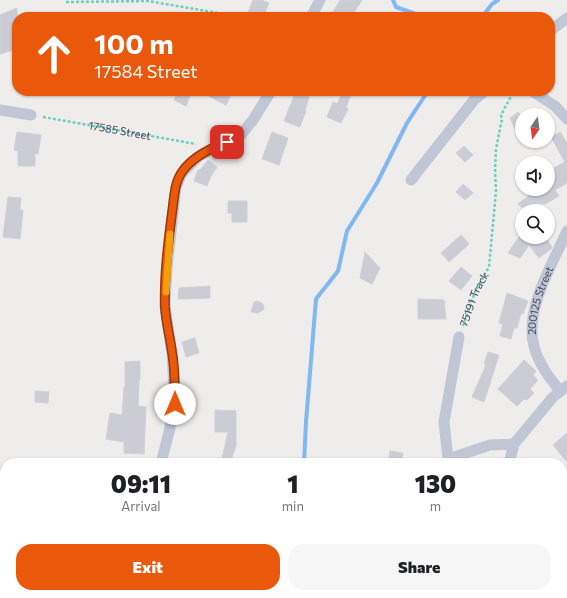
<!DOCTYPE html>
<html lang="en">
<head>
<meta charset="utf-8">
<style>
	body { margin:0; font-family:Commissioner,sans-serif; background:#f6f6f6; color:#202124; height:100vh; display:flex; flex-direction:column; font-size:15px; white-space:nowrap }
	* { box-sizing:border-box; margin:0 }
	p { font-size:13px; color:#757577 }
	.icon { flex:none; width:22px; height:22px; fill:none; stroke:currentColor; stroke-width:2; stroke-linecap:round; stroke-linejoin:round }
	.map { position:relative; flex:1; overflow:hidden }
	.sheet { position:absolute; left:0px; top:458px; width:567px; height:140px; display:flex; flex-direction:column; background:#fff; border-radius:16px 16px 0 0; box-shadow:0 1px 3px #0004 }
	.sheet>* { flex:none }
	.guide { position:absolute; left:12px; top:12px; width:543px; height:84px; border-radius:16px; box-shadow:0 1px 3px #0004; background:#ea580c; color:#fff; overflow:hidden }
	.needle { width:26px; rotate:193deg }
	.controls { position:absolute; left:515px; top:108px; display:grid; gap:8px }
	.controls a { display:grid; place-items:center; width:40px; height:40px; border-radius:50%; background:#fff; box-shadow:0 1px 3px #0004; font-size:20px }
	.pin { position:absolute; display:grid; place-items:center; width:34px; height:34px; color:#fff; margin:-17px; border-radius:8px; box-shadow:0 2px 6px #0006 }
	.me { position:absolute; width:44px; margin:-22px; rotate:0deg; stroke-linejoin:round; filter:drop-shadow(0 0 3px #0008) }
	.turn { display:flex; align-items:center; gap:14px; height:84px; padding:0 16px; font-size:18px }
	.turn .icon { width:52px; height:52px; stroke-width:2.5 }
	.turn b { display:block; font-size:28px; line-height:34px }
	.eta { display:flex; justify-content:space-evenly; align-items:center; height:68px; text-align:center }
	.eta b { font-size:24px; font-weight:800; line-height:28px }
	.button { display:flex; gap:8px; margin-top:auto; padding:8px 16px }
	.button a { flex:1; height:46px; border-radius:16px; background:#ea580c; color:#fff; font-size:16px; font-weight:800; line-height:46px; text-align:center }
	.button a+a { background:#f6f6f6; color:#202124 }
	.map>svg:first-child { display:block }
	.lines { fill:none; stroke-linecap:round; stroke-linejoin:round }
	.stream { stroke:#81b8f0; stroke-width:4 }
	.building { fill:#cbccd4; stroke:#cfcfd8 }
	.path { stroke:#6dd0bc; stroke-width:2.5; stroke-dasharray:3 2; stroke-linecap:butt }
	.street { stroke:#c1c6d5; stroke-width:11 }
	.route-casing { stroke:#983908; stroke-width:10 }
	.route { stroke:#ea580c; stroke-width:7 }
	.slow { stroke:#f59e0b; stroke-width:7 }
	.labels { text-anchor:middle; stroke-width:4; stroke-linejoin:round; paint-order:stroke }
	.street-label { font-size:11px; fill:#43495a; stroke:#fff }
</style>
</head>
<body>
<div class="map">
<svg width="567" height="598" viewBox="0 0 567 598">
	<rect width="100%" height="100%" fill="#efedec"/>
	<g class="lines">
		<!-- stream -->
		<path class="stream" d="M393,0L396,7L416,14L420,17
			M482,17L492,4L498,0
			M304,463L306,422L316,299L338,271L347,231L377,183L407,123L428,91
			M336,593L340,598"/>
	</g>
	<!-- building -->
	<path class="building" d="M253,0H262L269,3L263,17H246Z
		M340,0H362L353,14L351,13L348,17H330Z
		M17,8V49L0,54V15Z
		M178,91H192L186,106L174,100Z
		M199,91H233L226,105Z
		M296,91H307L309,97L305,111H306L300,127L284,121Z
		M343,91H352L346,108L348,109L341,123L327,117L333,102L337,104Z
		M518,112L522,118V143L510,118Z
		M17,132L41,135L38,154L35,153V166H18V151L14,150Z
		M272,132L288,138L279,165L262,159Z
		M560,132L567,143V183L555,190L559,196L545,204L536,203L529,211H526L518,204L538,189H548V171L565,162L551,137Z
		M464,146L473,155L465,162L456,153Z
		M208,160L217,167L211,176L207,186L194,181L198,170H200Z
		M463,184L473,193L465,200L456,192Z
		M8,197L21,198L20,210H23L20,239L3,237Z
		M228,201H247V222H232V213H228Z
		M461,235L469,244L449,262L441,253Z
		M519,237H545L552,247L551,249L539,258L529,245L520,258L508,253Z
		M365,252L380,268L372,284L360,278Z
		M461,267L472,276L461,290L449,281Z
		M210,286V298L178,299L179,288Z
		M507,293L528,301L523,314L521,313L517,328H514L511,339L500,336L503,324L499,323Z
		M418,299L444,300L446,319H418Z
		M257,301L262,303L264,307L263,310L258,313L251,312L254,302Z
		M195,338L199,353L186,357L182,342Z
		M488,352L499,355L484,402L472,397L486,365L484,364Z
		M524,360L536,371L533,375L538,380L530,389L534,393L527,400L524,399L517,406L498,389Z
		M140,361V380H139L138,406L146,407L144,454L124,453V442L106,439L110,413L122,415L124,387H125V362Z
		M35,391L49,392L48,403L35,402Z
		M215,410L236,411V446L230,463H221L228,432H215Z
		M567,433V462L553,445Z
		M390,451L403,453L401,463H388Z"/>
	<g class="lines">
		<!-- path -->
		<g class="path">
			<path d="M66,2L148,1L230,15L233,17"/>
			<path id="s1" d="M43,117L196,144"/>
			<path id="s2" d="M463,326L475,292L489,267L496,191L495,170L496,149L502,119L501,115L514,91"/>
		</g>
		<!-- street -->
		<g class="street">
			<path d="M311,17L320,0"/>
			<path d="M550,31L567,18"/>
			<path d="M532,91L555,106L567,119"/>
			<path d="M0,110L31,115"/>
			<path d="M411,180L474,100L485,91"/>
			<path id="s3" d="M560,391C549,377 538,363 534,346C524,309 553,264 567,231"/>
			<path d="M448,459L490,445L514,444"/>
			<path d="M161,463L169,432L175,404L172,354L165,306L167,268L176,187L182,173L198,157L216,147L239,137L253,120L271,91"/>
			<path d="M446,463L448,459L444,422L459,337"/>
			<path d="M509,463L514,444L553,397L567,386"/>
			<path d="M412,593V598"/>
			<path d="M530,593L533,598"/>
			<path d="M164,598L165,593"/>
		</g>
	</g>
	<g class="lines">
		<!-- route casing -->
		<g class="route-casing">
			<path id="route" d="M175,404C175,387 175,369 172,352C170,337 166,323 165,307C164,276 168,244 172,213C174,200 174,183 182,172C192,157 211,148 227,142"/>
		</g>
		<!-- route -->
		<use href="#route" class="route"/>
		<!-- slow -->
		<path class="slow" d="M166,292L170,234"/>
	</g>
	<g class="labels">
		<!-- street labels -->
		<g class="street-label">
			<text dy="4" stroke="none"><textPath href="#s1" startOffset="78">17585 Street</textPath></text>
			<text dy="4" stroke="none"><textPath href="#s2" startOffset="29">75191 Track</textPath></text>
			<text dy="4" stroke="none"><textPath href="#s3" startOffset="99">200125 Street</textPath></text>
		</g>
	</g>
</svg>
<div class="controls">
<a><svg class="needle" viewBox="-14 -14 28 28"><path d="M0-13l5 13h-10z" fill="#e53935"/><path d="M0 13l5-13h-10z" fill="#757577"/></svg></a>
<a><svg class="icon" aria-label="sound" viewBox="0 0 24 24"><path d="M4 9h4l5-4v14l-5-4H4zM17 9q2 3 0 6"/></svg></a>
<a><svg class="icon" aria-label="search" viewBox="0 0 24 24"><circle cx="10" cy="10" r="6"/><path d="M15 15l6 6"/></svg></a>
</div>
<div class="pin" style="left:227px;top:142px;background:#d93025"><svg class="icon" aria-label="arrive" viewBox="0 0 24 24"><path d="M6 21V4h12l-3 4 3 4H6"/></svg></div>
<svg class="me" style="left:175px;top:404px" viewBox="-20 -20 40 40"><circle r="19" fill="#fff"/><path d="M0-13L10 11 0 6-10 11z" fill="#ea580c"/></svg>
<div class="guide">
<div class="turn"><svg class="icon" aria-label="ahead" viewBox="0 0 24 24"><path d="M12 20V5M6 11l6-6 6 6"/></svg><div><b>100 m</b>17584 Street</div></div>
</div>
<section class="sheet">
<div class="eta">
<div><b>09:11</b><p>Arrival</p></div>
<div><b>1</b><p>min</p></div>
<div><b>130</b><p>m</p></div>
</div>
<div class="button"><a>Exit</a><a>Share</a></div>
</section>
</div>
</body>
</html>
